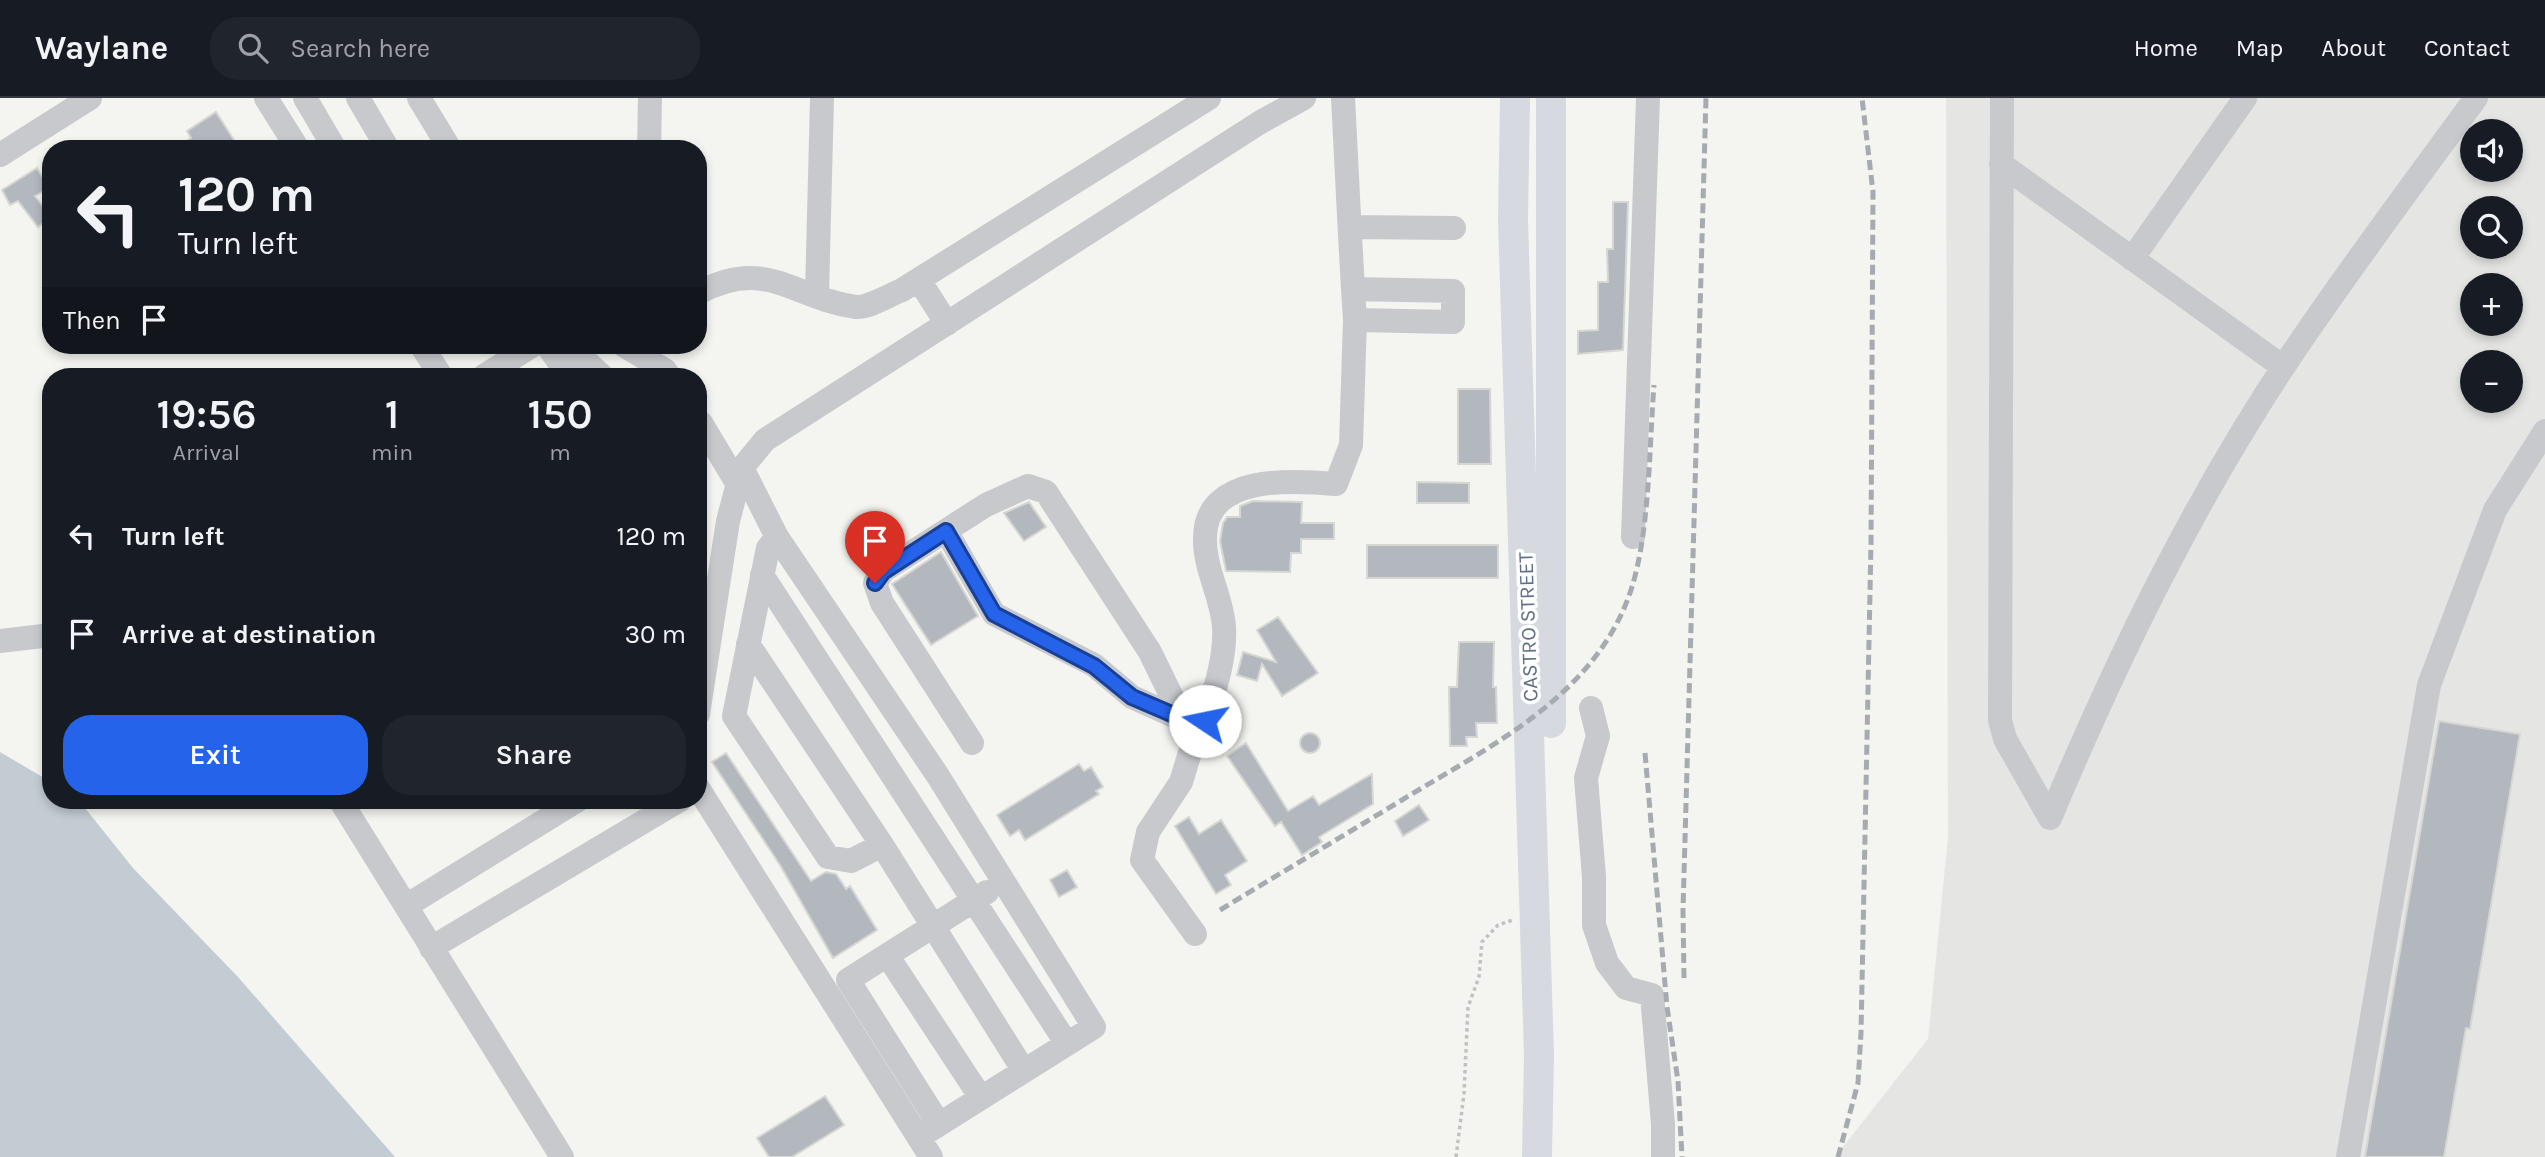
<!DOCTYPE html>
<html lang="en">
<head>
<meta charset="utf-8">
<style>
	body { margin:0; font-family:Karla,sans-serif; background:#20242c; color:#f1f3f6; height:100vh; display:flex; flex-direction:column; font-size:26px; white-space:nowrap }
	* { box-sizing:border-box; margin:0 }
	p { font-size:23px; color:#9ea1a6 }
	.icon { flex:none; width:38px; height:38px; fill:none; stroke:currentColor; stroke-width:2; stroke-linecap:round; stroke-linejoin:round }
	.map { position:relative; flex:1; overflow:hidden }
	.side { position:absolute; left:42px; top:270px; width:665px; height:441px; display:flex; flex-direction:column; background:#171b24; border-radius:28px; box-shadow:0 4px 10px #0003 }
	.side>* { flex:none }
	.top-card { position:absolute; left:42px; top:42px; width:665px; height:214px; border-radius:28px; box-shadow:0 4px 10px #0003; background:#171b24; color:#f1f3f6; overflow:hidden }
	.tools { position:absolute; left:2460px; top:21px; display:grid; gap:14px }
	.tools a { display:grid; place-items:center; width:63px; height:63px; border-radius:50%; background:#171b24; box-shadow:0 4px 10px #0003; font-size:35px }
	.pin { position:absolute; display:grid; place-items:center; width:60px; height:60px; color:#fff; margin:-72px -30px; border-radius:50% 50% 50% 0; rotate:-45deg; box-shadow:0 0 7px #0007 }
	.pin .icon { rotate:45deg }
	.me { position:absolute; width:77px; margin:-38px; rotate:281deg; stroke-linejoin:round; filter:drop-shadow(0 0 5px #0008) }
	.turn { display:flex; align-items:center; gap:24px; height:147px; padding:0 21px; font-size:32px }
	.turn .icon { width:91px; height:91px; stroke-width:2.5 }
	.turn b { display:block; font-size:49px; line-height:60px }
	.then { display:flex; align-items:center; height:66px; padding:0 21px; background:#0003; gap:14px; font-size:26px }
	.eta { display:flex; justify-content:space-evenly; align-items:center; height:119px; text-align:center }
	.eta b { font-size:42px; font-weight:600; line-height:49px }
	.button { display:flex; gap:14px; margin-top:auto; padding:14px 21px }
	.button a { flex:1; height:80px; border-radius:28px; background:#2563eb; color:#fff; font-size:28px; font-weight:600; line-height:80px; text-align:center }
	.button a+a { background:#20242c; color:#f1f3f6 }
	ul { padding:0; list-style:none }
	li { display:flex; align-items:center; gap:21px; height:98px; padding:0 21px }
	li div { flex:1 }
	li b { display:block; font-size:26px }
	li em { font-style:normal }
	header { display:flex; align-items:center; gap:42px; box-sizing:border-box; height:98px; padding:0 35px; background:#171b24; border-bottom:2px solid #363941 }
	header strong { font-size:33px }
	nav { display:flex; gap:38px; margin-inline-start:auto; font-size:24px }
	.search { width:490px; height:63px; background:#20242c; display:flex; align-items:center; gap:18px; box-sizing:border-box; padding:0 24px; border-radius:28px; color:#9ea1a6; font-size:26px }
	.map>svg:first-child { display:block }
	.built { fill:#e5e5e4; fill-rule:evenodd }
	.water { fill:#c3ccd2 }
	.building { fill:#b3b8bf; stroke:#d6d6d3; stroke-width:2 }
	.lines { fill:none; stroke-linecap:round; stroke-linejoin:round }
	.path { stroke:#c0c1c3; stroke-width:3.5; stroke-dasharray:3.5 3.5; stroke-linecap:butt }
	.minor { stroke:#c7c9cd; stroke-width:24 }
	.major { stroke:#d6d9df; stroke-width:30 }
	.rail { stroke:#a6aab1; stroke-width:5; stroke-dasharray:10 5; stroke-linecap:butt }
	.route-casing { stroke:#184099; stroke-width:18 }
	.route { stroke:#2563eb; stroke-width:12 }
	.labels { text-anchor:middle; stroke-width:7; stroke-linejoin:round; paint-order:stroke }
	.street-label { font-size:21px; fill:#616f85; stroke:#fff }
</style>
</head>
<body>
<header>
<strong>Waylane</strong>
<div class="search"><svg class="icon" aria-label="search" viewBox="0 0 24 24"><circle cx="10" cy="10" r="6"/><path d="M15 15l6 6"/></svg>Search here</div>
<nav><a>Home</a><a>Map</a><a>About</a><a>Contact</a></nav>
</header>
<div class="map">
<svg width="2545" height="1059" viewBox="0 0 2545 1059">
	<rect width="100%" height="100%" fill="#f4f5f0"/>
	<!-- built -->
	<path class="built" d="M1946,0H2545V1059H1835L1928,941L1948,739ZM2473,33H2511V72H2473ZM2473,110H2511V149H2473ZM2473,187H2511V226H2473ZM2473,264H2511V303H2473Z"/>
	<!-- water -->
	<path class="water" d="M0,654L51,684V702L81,705L133,770L238,879L395,1059H0Z"/>
	<!-- building -->
	<path class="building" d="M216,14L234,42L220,51H174L191,40L187,33Z
		M37,70L49,90L35,98L51,119L38,129L18,103L10,107L2,92Z
		M1613,104H1628L1623,252L1578,256V233L1598,232V184H1608L1607,151H1613Z
		M1458,291H1490L1491,366H1458Z
		M1417,384L1469,385V405H1417Z
		M1253,403L1302,404L1301,425H1334V441H1301V455H1291L1290,474L1226,473L1220,443L1223,425L1227,419H1240V408Z
		M1029,404L1046,429L1024,443L1004,415Z
		M1367,447H1498V480H1367Z
		M941,454L978,518L931,547L892,486Z
		M1278,519L1318,575L1282,598L1262,566L1257,583L1237,577L1243,554L1276,564L1257,532Z
		M1459,544H1494L1493,589H1496L1497,625H1476L1477,639H1466L1467,648H1450L1449,589H1457Z
		M2439,623L2520,636L2470,931L2466,930L2444,1059H2365Z
		M1300 645a10 10 0 1 1 20 0a10 10 0 1 1-20 0Z
		M1246,645L1288,713L1313,698L1319,707L1372,676L1373,706L1319,739L1322,744L1302,757L1281,724L1275,728L1227,658Z
		M726,655L811,783L826,774L836,776L846,791L850,788L877,832L833,860L780,767L712,664Z
		M1079,666L1084,673L1091,669L1103,689L1096,693L1099,696L1025,742L1019,732L1010,738L997,717Z
		M1419,707L1429,722L1403,738L1395,723Z
		M1189,719L1199,736L1221,722L1247,763L1225,777L1231,787L1216,796L1175,728Z
		M1067,772L1077,789L1059,799L1050,782Z
		M825,998L844,1027L792,1059H769L757,1040Z"/>
	<g class="lines">
		<!-- path -->
		<path class="path" d="M1456,1059L1464,996L1468,909L1479,879L1482,844L1498,827L1513,822"/>
		<!-- minor -->
		<path class="minor" d="M266,0L298,51
			M305,0L335,51
			M358,0L388,51
			M419,0L450,51
			M1343,0C1347,74 1350,148 1355,222L1453,224V193L1353,191
			M2002,0L2000,622L2005,641L2050,720
			M649,51L650,0
			M0,57L90,0
			M2001,66L2283,269
			M1350,129L1454,130
			M2132,161L2245,0
			M919,182L947,226
			M698,195C767,158 792,200 856,209C868,210 890,197 902,192L1209,0
			M817,197L822,0
			M421,247L441,278
			M547,247L569,278
			M569,247L602,278
			M623,247L665,272L669,278
			M484,278L533,247
			M698,327L701,325L737,385
			M742,370L777,439
			M946,433L994,516L1094,567L1132,599L1183,622L1192,648L1181,684L1148,734L1142,762L1195,836
			M1633,439L1648,0
			M762,477L1067,946
			M0,543L51,537
			M748,546L882,747
			M1591,610L1598,638L1586,680L1594,779V827L1607,865L1626,890L1652,897L1663,1026V1059
			M698,616L728,423L742,370L765,342L1259,25L1304,0
			M972,645L882,505L875,485L883,473L986,407L1028,388L1046,394L1150,554L1183,622L1197,627L1205,623C1214,594 1226,560 1224,529C1222,499 1204,470 1205,440C1205,376 1292,382 1336,386L1351,347L1355,222
			M698,690L931,1059
			M340,702L562,1059
			M2050,720C2117,561 2193,404 2290,259C2349,171 2413,86 2476,0
			M406,808L578,702
			M431,850L680,702
			M887,857L981,1000
			M939,1026L848,882L987,794
			M919,1039L1094,929L938,678L777,439L768,450L734,618L828,759L851,763L882,747L1024,973
			M2348,1059L2429,587L2495,412L2545,333"/>
		<!-- major -->
		<path class="major" d="M1515,0L1513,122L1539,958L1537,1059
			M1551,625V0"/>
		<!-- rail -->
		<path class="rail" d="M1645,655L1667,909L1678,983L1682,1059
			M1220,812C1281,775 1341,739 1402,702C1490,648 1596,598 1631,492C1650,433 1649,350 1654,287
			M1684,880L1683,812L1706,0
			M1838,1059L1858,985L1861,935L1871,445L1873,94L1862,0"/>
	</g>
	<g class="lines">
		<!-- route casing -->
		<g class="route-casing">
			<path id="route" d="M875,485L883,474L946,433L994,516L1094,568L1132,599L1197,627L1205,623"/>
		</g>
		<!-- route -->
		<use href="#route" class="route"/>
	</g>
	<g class="labels">
		<!-- street labels -->
		<g class="street-label">
			<text transform="translate(1528 529) rotate(-92)" y="7">CASTRO STREET</text>
		</g>
	</g>
</svg>
<div class="tools">
<a><svg class="icon" aria-label="sound" viewBox="0 0 24 24"><path d="M4 9h4l5-4v14l-5-4H4zM17 9q2 3 0 6"/></svg></a>
<a><svg class="icon" aria-label="search" viewBox="0 0 24 24"><circle cx="10" cy="10" r="6"/><path d="M15 15l6 6"/></svg></a>
<a>+</a>
<a>−</a>
</div>
<div class="pin" style="left:875px;top:485px;background:#d93025"><svg class="icon" aria-label="arrive" viewBox="0 0 24 24"><path d="M6 21V4h12l-3 4 3 4H6"/></svg></div>
<svg class="me" style="left:1205px;top:623px" viewBox="-20 -20 40 40"><circle r="19" fill="#fff"/><path d="M0-13L10 11 0 6-10 11z" fill="#2563eb"/></svg>
<div class="top-card">
<div class="turn"><svg class="icon" aria-label="left" viewBox="0 0 24 24"><path d="M17 20v-9H6M10 6l-5 5 5 5"/></svg><div><b>120 m</b>Turn left</div></div>
<div class="then">Then<svg class="icon" aria-label="arrive" viewBox="0 0 24 24"><path d="M6 21V4h12l-3 4 3 4H6"/></svg></div>
</div>
<section class="side">
<div class="eta">
<div><b>19:56</b><p>Arrival</p></div>
<div><b>1</b><p>min</p></div>
<div><b>150</b><p>m</p></div>
</div>
<ul>
<li><svg class="icon" aria-label="left" viewBox="0 0 24 24"><path d="M17 20v-9H6M10 6l-5 5 5 5"/></svg><div><b>Turn left</b></div><em>120 m</em></li>
<li><svg class="icon" aria-label="arrive" viewBox="0 0 24 24"><path d="M6 21V4h12l-3 4 3 4H6"/></svg><div><b>Arrive at destination</b></div><em>30 m</em></li>
</ul>
<div class="button"><a>Exit</a><a>Share</a></div>
</section>
</div>
</body>
</html>
